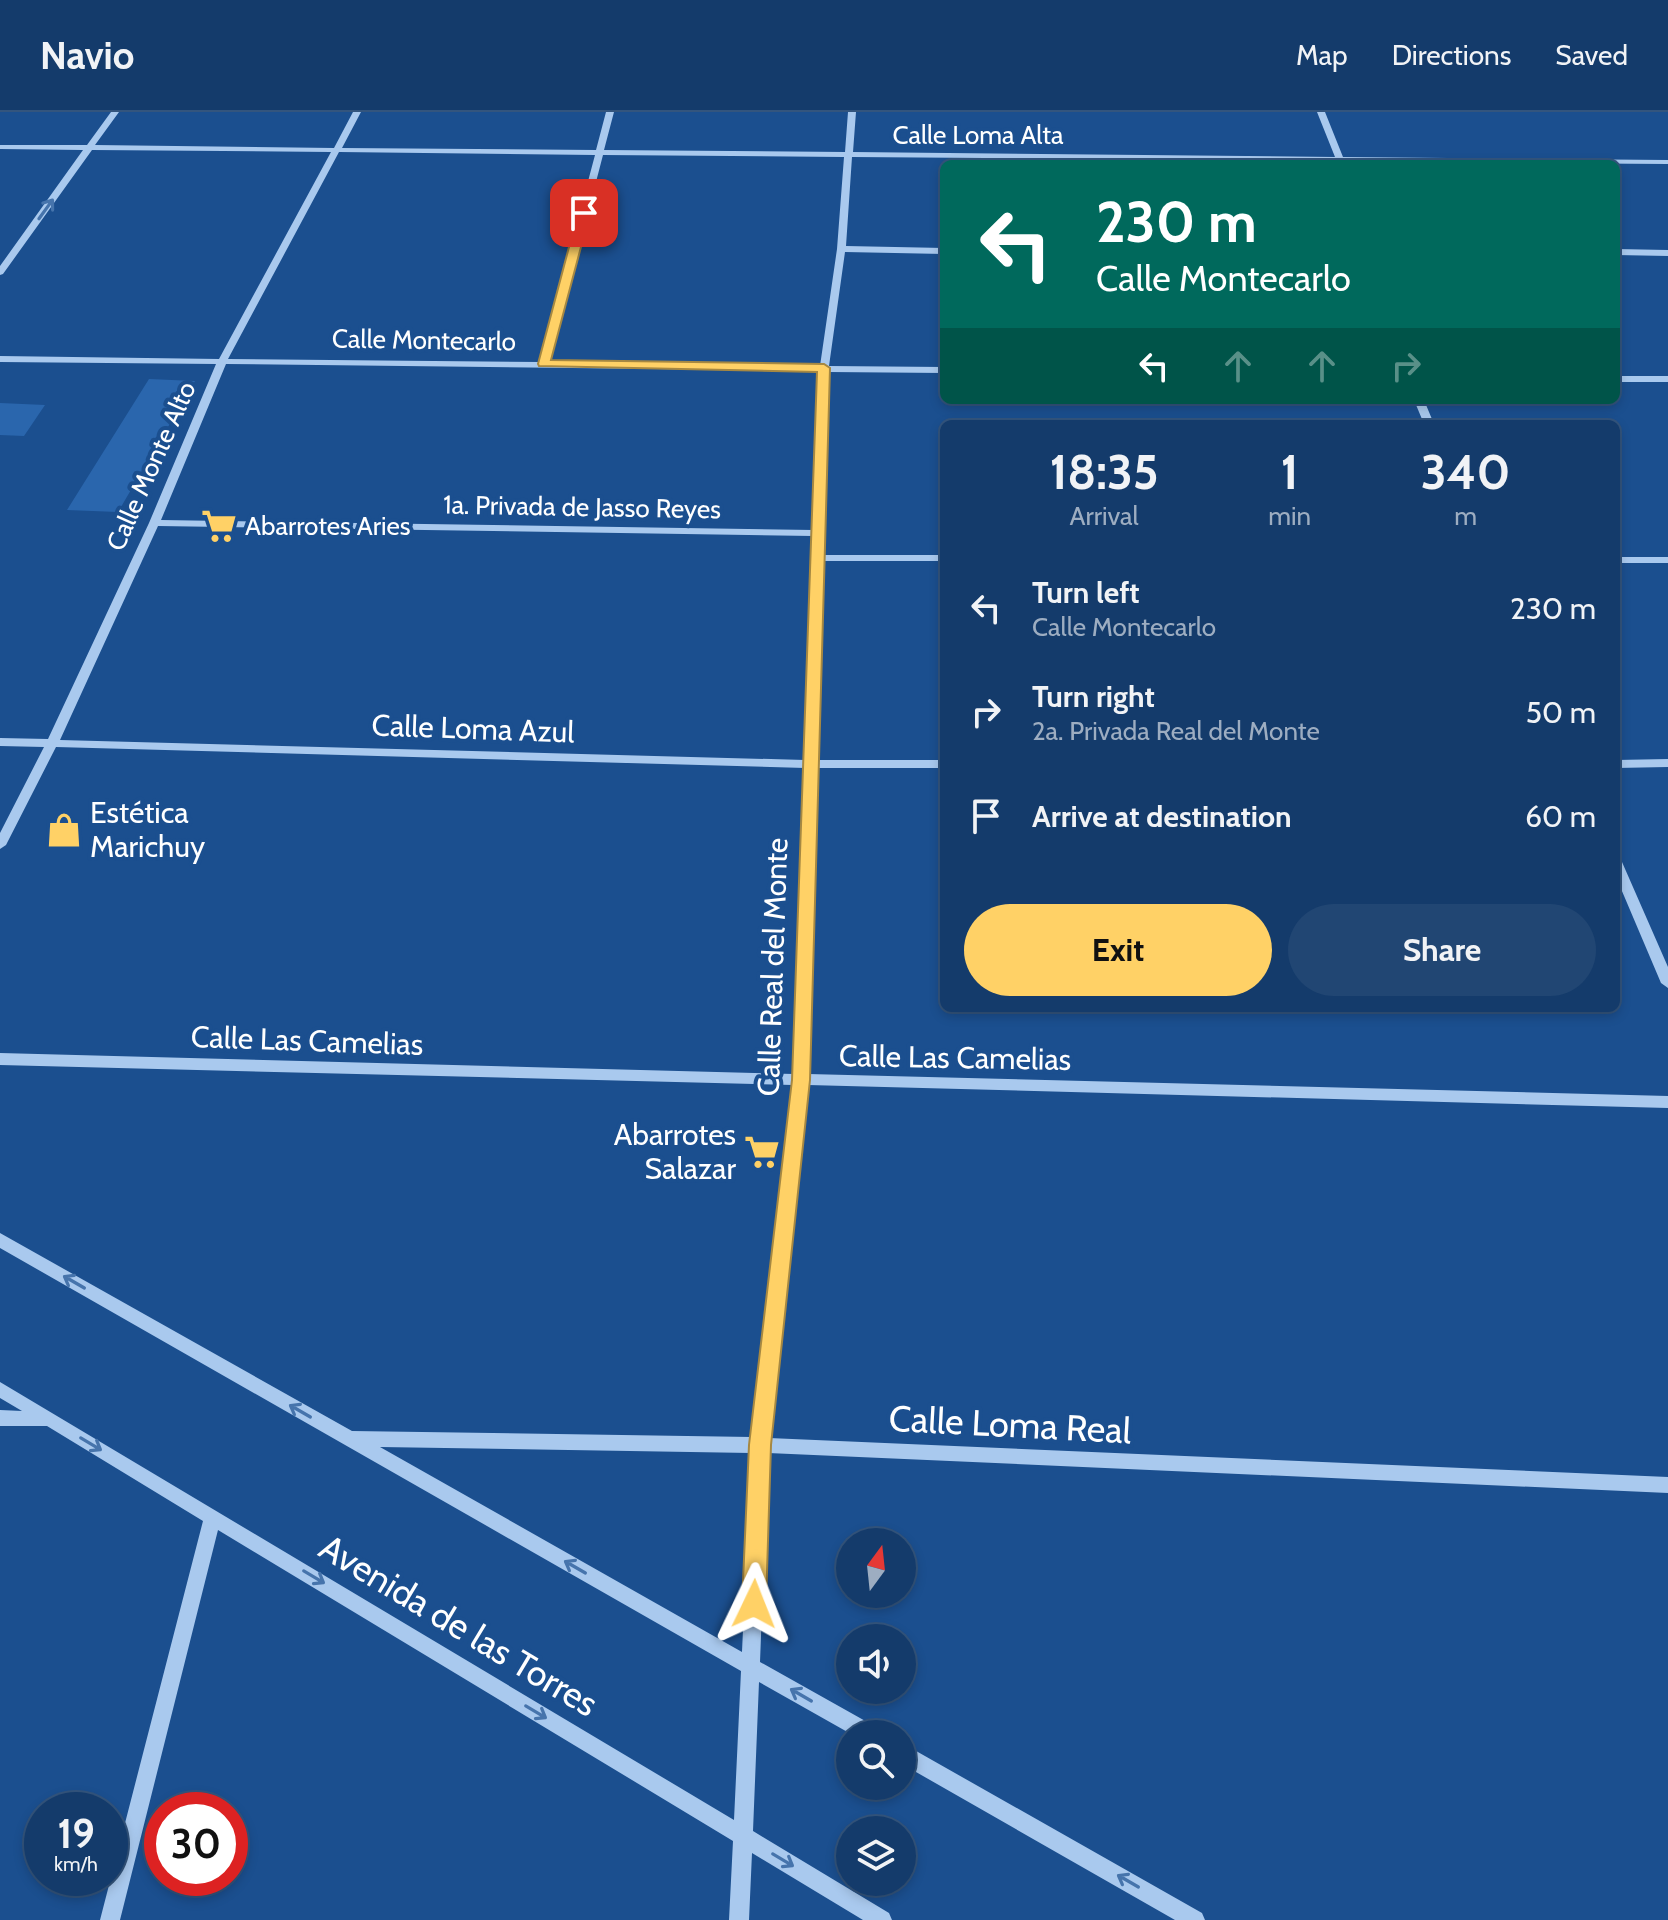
<!DOCTYPE html>
<html lang="en">
<head>
<meta charset="utf-8">
<style>
	body { margin:0; font-family:Cabin,sans-serif; background:#214673; color:#f1f3f6; height:100vh; display:flex; flex-direction:column; font-size:30px; white-space:nowrap }
	* { box-sizing:border-box; margin:0 }
	p { font-size:26px; color:#9dadc1 }
	.icon { flex:none; width:44px; height:44px; fill:none; stroke:currentColor; stroke-width:2; stroke-linecap:round; stroke-linejoin:round }
	.map { position:relative; flex:1; overflow:hidden }
	.side { position:absolute; left:940px; top:308px; width:680px; height:592px; display:flex; flex-direction:column; background:#143b6b; border-radius:12px; box-shadow:0 4px 12px #0003,0 0 0 2px #33557e }
	.side>* { flex:none }
	.top-card { position:absolute; left:940px; top:48px; width:680px; height:244px; border-radius:12px; box-shadow:0 4px 12px #0003,0 0 0 2px #33557e; background:#00695c; color:#fff; overflow:hidden }
	.needle { width:52px; rotate:15deg }
	.controls { position:absolute; left:836px; top:1416px; display:grid; gap:16px }
	.controls a { display:grid; place-items:center; width:80px; height:80px; border-radius:50%; background:#143b6b; box-shadow:0 4px 12px #0003,0 0 0 2px #33557e; font-size:40px }
	.speed { position:absolute; left:24px; top:1680px; display:flex; gap:16px; font-size:40px; font-weight:700; text-align:center }
	.speed>* { display:grid; place-content:center; width:104px; height:104px; border-radius:50%; background:#143b6b; box-shadow:0 4px 12px #0003,0 0 0 2px #33557e; line-height:1 }
	.speed small { font-size:20px; font-weight:400 }
	.speed .limit { border:12px solid #d22; background:#fff; color:#111 }
	.pin { position:absolute; display:grid; place-items:center; width:68px; height:68px; color:#fff; margin:-34px; border-radius:16px; box-shadow:0 4px 12px #0006 }
	.me { position:absolute; width:88px; margin:-44px; rotate:2deg; stroke-linejoin:round; filter:drop-shadow(0 0 6px #0008) }
	.turn { display:flex; align-items:center; gap:28px; height:168px; padding:0 24px; font-size:36px }
	.turn .icon { width:104px; height:104px; stroke-width:2.5 }
	.turn b { display:block; font-size:56px; line-height:68px }
	.lanes { display:flex; align-items:center; height:76px; padding:0 24px; background:#0003; justify-content:center; gap:40px; direction:ltr }
	.lanes .off { opacity:.35 }
	.eta { display:flex; justify-content:space-evenly; align-items:center; height:136px; text-align:center }
	.eta b { font-size:48px; font-weight:700; line-height:56px }
	.action { display:flex; gap:16px; margin-top:auto; padding:16px 24px }
	.action a { flex:1; height:92px; border-radius:48px; background:#ffd166; color:#111; font-size:32px; font-weight:700; line-height:92px; text-align:center }
	.action a+a { background:#214673; color:#f1f3f6 }
	ul { padding:0; list-style:none }
	li { display:flex; align-items:center; gap:24px; height:104px; padding:0 24px }
	li div { flex:1 }
	li b { display:block; font-size:30px }
	li em { font-style:normal }
	header { display:flex; align-items:center; gap:48px; box-sizing:border-box; height:112px; padding:0 40px; background:#143b6b; border-bottom:2px solid #33557e }
	header strong { font-size:38px }
	nav { display:flex; gap:44px; margin-inline-start:auto; font-size:28px }
	.map>svg:first-child { display:block }
	.building { fill:#2a66ad }
	.lines { fill:none; stroke-linecap:round; stroke-linejoin:round }
	.minor { fill:#a9c9ee; fill-rule:evenodd }
	.oneway { stroke:#4674ac }
	.route { fill:#ffd166; stroke:#a68842; stroke-width:2 }
	.labels { text-anchor:middle; stroke-width:8; stroke-linejoin:round; paint-order:stroke }
	.far-street-label { font-size:26px; fill:#fff; stroke:#1b4f8f }
	.far-poi-label { font-size:26px; fill:#fff; stroke:#1b4f8f; text-anchor:start }
	.street-label { font-size:30px; fill:#fff; stroke:#1b4f8f }
	.poi-label { font-size:30px; fill:#fff; stroke:#1b4f8f; text-anchor:start }
	.near-street-label { font-size:36px; fill:#fff; stroke:#1b4f8f }
</style>
</head>
<body>
<header>
<strong>Navio</strong>
<nav><a>Map</a><a>Directions</a><a>Saved</a></nav>
</header>
<div class="map">
<svg width="1668" height="1808" viewBox="0 0 1668 1808">
	<rect width="100%" height="100%" fill="#1b4f8f"/>
	<!-- building -->
	<path class="building" d="M149,267L195,269L118,400L67,398Z
		M0,291L45,293L24,324L0,323Z"/>
	<g class="lines">
		<!-- minor -->
		<path class="minor" d="M111,0H119L95,33L334,36L353,0H361L342,36L596,38L606,0H614L604,38L845,40L848,0H856L853,40L1335,45L1317,0H1325L1343,45L1668,48V52L1345,50L1346,52H1338L1337,49L852,45L846,134L944,136V142L845,140L829,254L944,255V261L829,260L823,443H944V449H823L817,648H944V656H817L808,962L1668,984V996L808,973L769,1326L1668,1365V1381L768,1341L760,1550L876,1615L878,1622H851L759,1570L753,1719L889,1801L892,1808H863L752,1741L749,1808H729L733,1729L218,1418L120,1808H100L203,1409L47,1314H0V1298L22,1299L0,1286V1270L734,1708L741,1559L0,1136V1121L352,1319L752,1325L793,973L0,953V941L794,962L805,656L56,635L6,733L0,737V721L44,635L0,634V626L48,627L149,411L216,252L0,250V244L219,247L331,40L92,38L3,162L0,163V154L83,38L0,37V33H87ZM339,40L595,43L540,250L228,247ZM603,43L844,45L837,137L820,254L549,251ZM226,252L819,259L813,418L161,408ZM158,414L813,424L805,648L60,628ZM380,1335L751,1341L742,1540Z
			M1616,137L1668,138V144L1616,143Z
			M1616,264H1668V270H1616Z
			M1414,288H1424L1434,312H1424Z
			M1616,445H1668V451H1616Z
			M1668,647V655L1616,656V648Z
			M1616,745L1622,750L1668,855V876L1661,871L1616,765Z
			M902,1631L1202,1801L1205,1808H1175L902,1652Z"/>
	</g>
	<!-- one-way arrows -->
	<defs><path id="oneway-shaft" d="M-6 0H5M1.5-3L5.5 0L1.5 3" fill="none" stroke-width="1.6" stroke-linecap="round" stroke-linejoin="round" transform="scale(2)"/></defs>
	<g class="oneway">
		<use href="#oneway-shaft" transform="translate(46 97) rotate(-54)"/>
		<use href="#oneway-shaft" transform="translate(74 1170) rotate(-150)"/>
		<use href="#oneway-shaft" transform="translate(300 1299) rotate(-150)"/>
		<use href="#oneway-shaft" transform="translate(91 1332) rotate(31)"/>
		<use href="#oneway-shaft" transform="translate(575 1455) rotate(-150)"/>
		<use href="#oneway-shaft" transform="translate(314 1465) rotate(31)"/>
		<use href="#oneway-shaft" transform="translate(801 1583) rotate(-150)"/>
		<use href="#oneway-shaft" transform="translate(536 1600) rotate(31)"/>
		<use href="#oneway-shaft" transform="translate(783 1748) rotate(31)"/>
		<use href="#oneway-shaft" transform="translate(1128 1769) rotate(-150)"/>
	</g>
	<!-- route -->
	<path class="route" d="M584,97L590,101L551,248L824,252L830,256L810,968L771,1333L766,1492L762,1500L754,1503L746,1500L742,1492L749,1333L792,968L817,260L539,254L538,252L578,101Z"/>
	<!-- icons -->
	<defs>
		<g id="supermarket-bare" transform="scale(2.76)"><path d="M-6-5.5h2.5l.6 2H6L4.5 2H-2.5L-4.4-4H-6ZM-1.5 3.2a1.3 1.3 0 1 0 .1 0ZM3 3.2a1.3 1.3 0 1 0 .1 0Z" fill="#ffd166" stroke="#1b4f8f" stroke-width="2.5" paint-order="stroke"/></g>
		<g id="shop-bare" transform="scale(2.76)"><path d="M-5-2.5h2.3a2.7 3.5 0 0 1 5.4 0H5L5.5 6h-11ZM-1.5-2.5h3a1.5 2.3 0 0 0-3 0Z" fill="#ffd166" stroke="#1b4f8f" stroke-width="2.5" paint-order="stroke"/></g>
	</defs>
	<g fill-rule="evenodd">
		<use href="#supermarket-bare" x="219" y="414"/>
		<use href="#shop-bare" x="64" y="718"/>
		<use href="#supermarket-bare" x="762" y="1040"/>
	</g>
	<g class="labels">
		<!-- far-street labels -->
		<g class="far-street-label">
			<text x="978" y="32">Calle Loma Alta</text>
			<text transform="translate(424 228) rotate(1)" y="9">Calle Montecarlo</text>
			<text transform="translate(151 354) rotate(-66)" y="9">Calle Monte Alto</text>
			<text transform="translate(582 395) rotate(1)" y="9">1a. Privada de Jasso Reyes</text>
		</g>
		<!-- far-poi labels -->
		<g class="far-poi-label">
			<text x="245" y="423">Abarrotes Aries</text>
		</g>
		<!-- street labels -->
		<g class="street-label">
			<text transform="translate(473 617) rotate(2)" y="10">Calle Loma Azul</text>
			<text transform="translate(773 855) rotate(-88)" y="10">Calle Real del Monte</text>
			<text transform="translate(307 929) rotate(2)" y="10">Calle Las Camelias</text>
			<text transform="translate(955 946) rotate(1)" y="10">Calle Las Camelias</text>
		</g>
		<!-- poi labels -->
		<g class="poi-label">
			<text x="90" y="711">Estética<tspan x="90" dy="34">Marichuy</tspan></text>
			<text x="736" y="1033" text-anchor="end">Abarrotes<tspan x="736" dy="34">Salazar</tspan></text>
		</g>
		<!-- near-street labels -->
		<g class="near-street-label">
			<text transform="translate(1010 1312) rotate(3)" y="13">Calle Loma Real</text>
			<text transform="translate(459 1513) rotate(31)" y="13">Avenida de las Torres</text>
		</g>
	</g>
</svg>
<div class="controls">
<a><svg class="needle" viewBox="-14 -14 28 28"><path d="M0-13l5 13h-10z" fill="#e53935"/><path d="M0 13l5-13h-10z" fill="#9dadc1"/></svg></a>
<a><svg class="icon" aria-label="sound" viewBox="0 0 24 24"><path d="M4 9h4l5-4v14l-5-4H4zM17 9q2 3 0 6"/></svg></a>
<a><svg class="icon" aria-label="search" viewBox="0 0 24 24"><circle cx="10" cy="10" r="6"/><path d="M15 15l6 6"/></svg></a>
<a><svg class="icon" aria-label="layers" viewBox="0 0 24 24"><path d="M12 4l9 5-9 5-9-5zM3 14l9 5 9-5"/></svg></a>
</div>
<div class="speed"><div>19<small>km/h</small></div><div class="limit">30</div></div>
<div class="pin" style="left:584px;top:101px;background:#d93025"><svg class="icon" aria-label="arrive" viewBox="0 0 24 24"><path d="M6 21V4h12l-3 4 3 4H6"/></svg></div>
<svg class="me" style="left:754px;top:1492px" viewBox="-20 -20 40 40"><path d="M0-17L14 15 0 8-14 15z" fill="#ffd166" stroke="#fff" stroke-width="4"/></svg>
<div class="top-card">
<div class="turn"><svg class="icon" aria-label="left" viewBox="0 0 24 24"><path d="M17 20v-9H6M10 6l-5 5 5 5"/></svg><div><b>230 m</b>Calle Montecarlo</div></div>
<div class="lanes"><svg class="icon" aria-label="left" viewBox="0 0 24 24"><path d="M17 20v-9H6M10 6l-5 5 5 5"/></svg><svg class="icon off" aria-label="ahead" viewBox="0 0 24 24"><path d="M12 20V5M6 11l6-6 6 6"/></svg><svg class="icon off" aria-label="ahead" viewBox="0 0 24 24"><path d="M12 20V5M6 11l6-6 6 6"/></svg><svg class="icon off" aria-label="right" viewBox="0 0 24 24"><path d="M7 20v-9h11M14 6l5 5-5 5"/></svg></div>
</div>
<section class="side">
<div class="eta">
<div><b>18:35</b><p>Arrival</p></div>
<div><b>1</b><p>min</p></div>
<div><b>340</b><p>m</p></div>
</div>
<ul>
<li><svg class="icon" aria-label="left" viewBox="0 0 24 24"><path d="M17 20v-9H6M10 6l-5 5 5 5"/></svg><div><b>Turn left</b><p>Calle Montecarlo</p></div><em>230 m</em></li>
<li><svg class="icon" aria-label="right" viewBox="0 0 24 24"><path d="M7 20v-9h11M14 6l5 5-5 5"/></svg><div><b>Turn right</b><p>2a. Privada Real del Monte</p></div><em>50 m</em></li>
<li><svg class="icon" aria-label="arrive" viewBox="0 0 24 24"><path d="M6 21V4h12l-3 4 3 4H6"/></svg><div><b>Arrive at destination</b></div><em>60 m</em></li>
</ul>
<div class="action"><a>Exit</a><a>Share</a></div>
</section>
</div>
</body>
</html>
